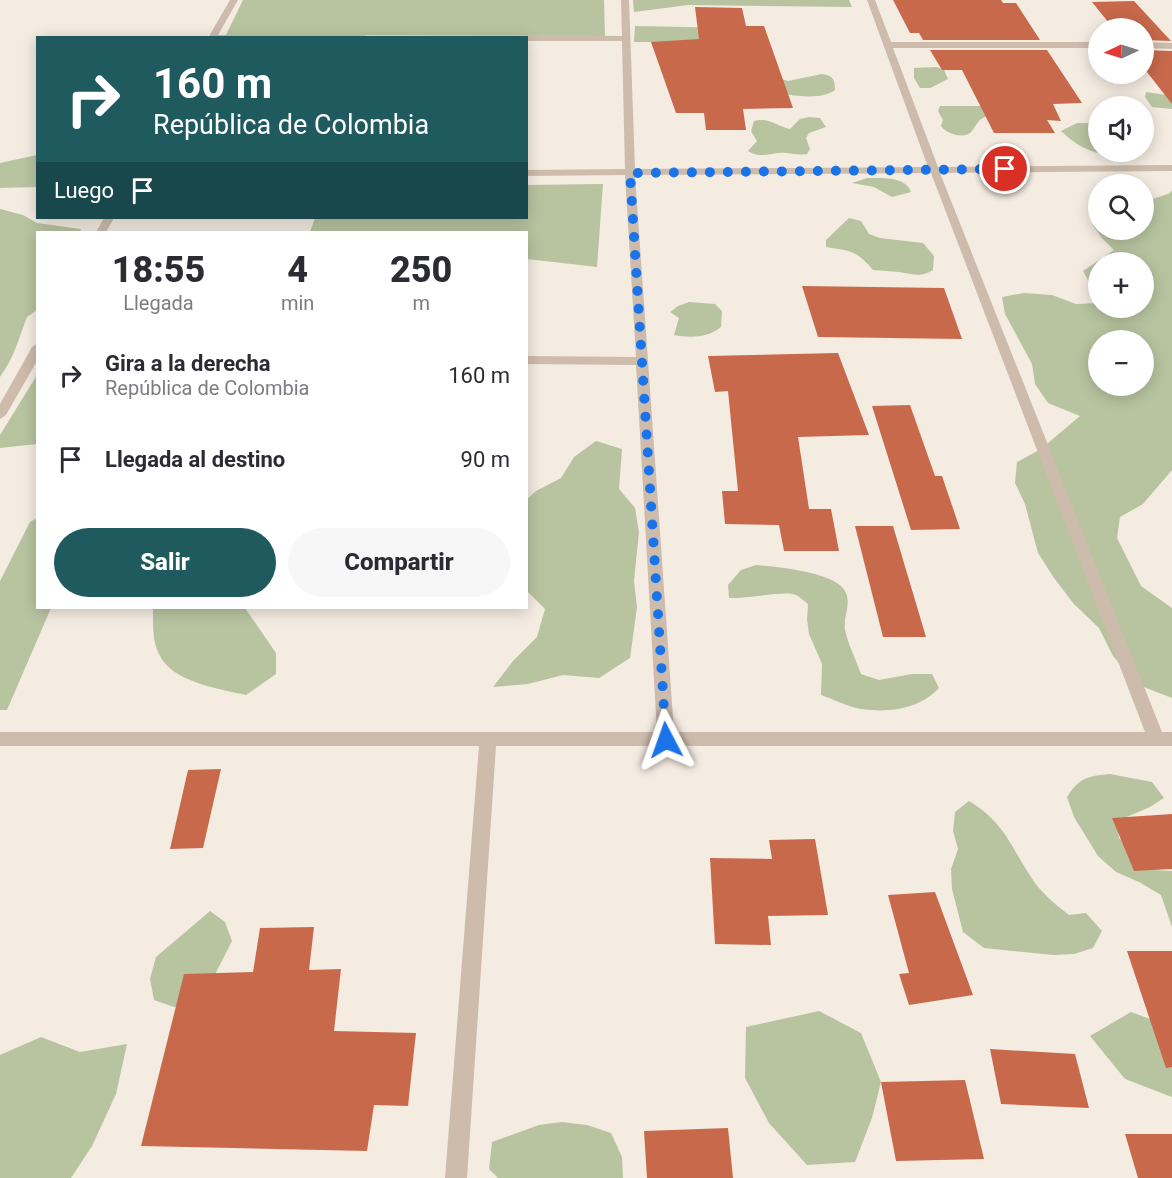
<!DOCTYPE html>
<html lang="es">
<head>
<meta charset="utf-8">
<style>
	body { margin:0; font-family:Roboto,sans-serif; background:#f7f7f7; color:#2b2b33; height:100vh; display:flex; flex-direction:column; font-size:22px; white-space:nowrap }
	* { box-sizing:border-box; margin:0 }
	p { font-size:20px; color:#7c7c81 }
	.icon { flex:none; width:33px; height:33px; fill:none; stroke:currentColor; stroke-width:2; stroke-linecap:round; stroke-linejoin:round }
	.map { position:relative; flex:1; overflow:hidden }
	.drawer { position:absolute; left:36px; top:231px; width:492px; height:378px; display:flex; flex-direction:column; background:#fff; border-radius:0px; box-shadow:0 3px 15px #0003 }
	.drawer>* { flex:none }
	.banner { position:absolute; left:36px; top:36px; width:492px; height:183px; border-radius:0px; box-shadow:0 3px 15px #0003; background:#1f5a5e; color:#fff; overflow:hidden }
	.needle { width:39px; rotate:266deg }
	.controls { position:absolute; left:1088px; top:18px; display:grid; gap:12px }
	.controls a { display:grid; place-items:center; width:66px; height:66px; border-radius:50%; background:#fff; box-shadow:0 3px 15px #0003; font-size:30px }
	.pin { position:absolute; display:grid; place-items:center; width:51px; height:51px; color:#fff; margin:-26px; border:3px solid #fff; border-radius:50%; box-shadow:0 2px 6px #0007 }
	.me { position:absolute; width:66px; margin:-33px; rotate:356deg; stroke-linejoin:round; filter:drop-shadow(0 0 4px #0008) }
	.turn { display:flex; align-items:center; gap:21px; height:126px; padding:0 18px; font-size:27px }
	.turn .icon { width:78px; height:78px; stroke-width:2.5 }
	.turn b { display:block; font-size:42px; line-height:51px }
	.then { display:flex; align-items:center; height:57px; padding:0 18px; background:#0003; gap:12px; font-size:22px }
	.eta { display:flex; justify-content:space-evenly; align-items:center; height:102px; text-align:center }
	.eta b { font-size:36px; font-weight:800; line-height:42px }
	.button { display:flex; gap:12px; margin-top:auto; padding:12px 18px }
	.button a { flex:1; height:69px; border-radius:36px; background:#1f5a5e; color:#fff; font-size:24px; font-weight:800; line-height:69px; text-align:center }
	.button a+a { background:#f7f7f7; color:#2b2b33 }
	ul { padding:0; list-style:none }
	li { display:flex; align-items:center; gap:18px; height:84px; padding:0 18px }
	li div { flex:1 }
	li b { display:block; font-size:22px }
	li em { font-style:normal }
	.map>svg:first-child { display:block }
	.green { fill:#b8c4a0; fill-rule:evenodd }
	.building { fill:#c8694b }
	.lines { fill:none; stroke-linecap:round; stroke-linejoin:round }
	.minor { fill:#cdbbac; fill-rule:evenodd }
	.route { stroke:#1a73e8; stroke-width:10; stroke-dasharray:0 18 }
</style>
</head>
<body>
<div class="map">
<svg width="1172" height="1178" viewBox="0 0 1172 1178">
	<rect width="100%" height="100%" fill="#f4ebe1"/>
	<!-- green -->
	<path class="green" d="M243,0H604L605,36L226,35Z
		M633,0H849L852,7L688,5L634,12Z
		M635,26L732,28L741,42H634Z
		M937,67L944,70L948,79L930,88H920L914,78V68Z
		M822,74C833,76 835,79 835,90C818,102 786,94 767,91L778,78L788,81Z
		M1172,91V109L1152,107L1145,97L1146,92L1166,95Z
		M940,106H983L988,116C977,119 978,124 971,132C964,140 945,133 941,126L943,120L938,111Z
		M809,117L820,118L826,127L809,133L806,138L810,149L807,154C798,155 795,154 787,153C772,151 762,160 748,151L757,141L751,131L754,121C769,117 776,126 790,129L800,119Z
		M1077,123H1098V152H1126C1102,160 1078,148 1061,131Z
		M37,155V187L0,188V163Z
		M867,178C881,178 906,176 911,192L892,197L874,187L852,183Z
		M603,184L597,267L527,259L526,232H310L315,218H526L527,185Z
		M1172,190V470L1143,504L1120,517L1117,538L1141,586L1172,608V698L1136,684L1113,656L1099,628L1074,604L1054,578L1038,553L1025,504L1015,483L1017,462L1041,449L1080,416L1048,403L1035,384L1032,364L1005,314L1002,297L1024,293L1052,295L1076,304L1098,303V308H1143V262H1098V298L1083,271L1114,250L1101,237L1092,224L1098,221V230H1143V212L1147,210L1153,199L1170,193ZM1098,340H1143V386H1098Z
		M0,209L23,215L37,223L81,229L80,232H38L37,310L27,317C19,338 14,358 0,377Z
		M849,218L861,221L869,234L880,238L923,243L934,256L933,270C920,278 913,274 899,272C890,271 882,271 873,270C856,250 851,251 826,247V240Z
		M689,302L715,304L722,311L721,327C708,338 690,338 674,335L679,318L670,312L678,306Z
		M37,375V444L0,448V435Z
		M596,441L622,449L619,489L635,508L639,532L634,581L637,607L630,658L599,678L563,675L528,684L493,687L513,661L537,637L545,609L527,591V499L536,491L561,478L574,457Z
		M37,518L38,608H51L7,710H0V581L30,522Z
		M756,565C777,567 838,572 846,593C851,606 843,617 845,630C848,644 856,660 861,674L879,680L912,674H932L939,688C919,709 890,713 861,709C848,707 833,699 821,695L822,664L809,634L807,619L808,604C804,601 800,597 796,595C786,590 746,599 729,598L728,585L741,570Z
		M153,608H245L276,653V674L246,695C220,689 171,682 159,654C152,641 153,622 153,608Z
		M1110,774L1152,782L1164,798L1150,807L1117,821L1119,838L1137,853L1151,870L1172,871V927L1161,895L1139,882L1116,872L1098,856L1074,817L1067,797C1079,778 1087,776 1110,774Z
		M969,801C1007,824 1011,849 1035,883C1045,896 1056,905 1069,915L1086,913L1102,931L1093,948L1074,954L1054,955L984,948L963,932L952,889L951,869L958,849L953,831L955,812Z
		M210,911L225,922L232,941L199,1006L174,1007L154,1000L150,979L156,957Z
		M819,1011L861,1033L881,1082L872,1118L855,1162L807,1165L769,1123L745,1078L746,1027Z
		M1131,1012L1172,1027V1097L1125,1079L1090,1036Z
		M41,1037L80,1052L127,1044L116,1094L92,1146L71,1178H0V1055Z
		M562,1122L587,1125L611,1133L622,1157L623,1178H498L489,1169L492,1142L539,1125Z"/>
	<!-- building -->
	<path class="building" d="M893,0H1001L1003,3H1016L1040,40H923L919,33H910Z
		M1134,1L1171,41L1143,40V28H1113L1092,2Z
		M695,7L742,8L746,26H764L793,108L743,109L746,130H706L704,113H676L651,42L699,39Z
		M930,50H1047L1082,103L1053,104L1061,121L1047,120L1055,133H994L962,70H942Z
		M1143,50L1172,51V104L1143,67Z
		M802,286L944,288L962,339L818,337Z
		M838,353L869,435L798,437L809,509H831L839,551H784L779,525L725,524L722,491H738L728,391L715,392L708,356Z
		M910,405L935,476H942L960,529L911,530L872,406Z
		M855,526H893L926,637H883Z
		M221,769L203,848L170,849L188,770Z
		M1172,814V869L1134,871L1112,818Z
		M815,839L828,915L768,916L771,945L715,944L710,858L772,859L769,840Z
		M935,892L973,995L909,1005L899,974L909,973L888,895Z
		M314,927L309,970L341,969L334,1031L416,1033L408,1106L374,1105L367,1151L141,1146L184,974L253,972L260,928Z
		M1127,951H1172V1067L1166,1068Z
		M990,1049L1075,1054L1089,1108L1001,1104Z
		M965,1080L984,1159L896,1161L881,1082Z
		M728,1128L733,1178H647L644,1131Z
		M1125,1134H1172V1178H1138Z"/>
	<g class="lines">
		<!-- minor -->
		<path class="minor" d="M230,0H238L218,35H365L369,38H208Z
			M621,0H629L635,169L928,167L867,0H875L891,42H1098V48H893L938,167L1172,165V171L940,173L1162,732H1172V746H496L467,1178H445L479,746H0V732H657L636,365L526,364V356L636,357L625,175L526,176V170L625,169L622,41H526V38H522L526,35L622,36ZM931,173L1145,732H674L635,175Z
			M1143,42L1172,43V49L1143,48Z
			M104,218H114L106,232H96Z
			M38,343V359L6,415L0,419V404L32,347Z"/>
	</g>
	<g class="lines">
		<!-- route -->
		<path class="route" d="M666,740L630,173L1005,169"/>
	</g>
</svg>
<div class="controls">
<a><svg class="needle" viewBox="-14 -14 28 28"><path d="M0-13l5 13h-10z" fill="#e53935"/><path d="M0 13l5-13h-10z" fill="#7c7c81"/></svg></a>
<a><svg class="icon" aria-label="sound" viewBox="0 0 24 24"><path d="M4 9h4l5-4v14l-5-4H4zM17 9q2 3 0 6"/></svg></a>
<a><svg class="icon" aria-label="search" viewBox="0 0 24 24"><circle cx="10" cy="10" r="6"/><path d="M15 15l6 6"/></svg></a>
<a>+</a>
<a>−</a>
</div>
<div class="pin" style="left:1005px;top:169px;background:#d93025"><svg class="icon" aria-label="arrive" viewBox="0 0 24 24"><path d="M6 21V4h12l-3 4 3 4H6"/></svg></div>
<svg class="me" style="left:666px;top:740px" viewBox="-20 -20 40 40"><path d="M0-17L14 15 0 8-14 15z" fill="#1a73e8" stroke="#fff" stroke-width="4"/></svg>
<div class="banner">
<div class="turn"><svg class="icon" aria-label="right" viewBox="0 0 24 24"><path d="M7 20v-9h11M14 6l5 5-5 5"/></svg><div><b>160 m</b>República de Colombia</div></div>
<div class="then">Luego<svg class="icon" aria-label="arrive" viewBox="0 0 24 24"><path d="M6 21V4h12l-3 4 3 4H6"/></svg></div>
</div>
<section class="drawer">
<div class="eta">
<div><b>18:55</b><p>Llegada</p></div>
<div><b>4</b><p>min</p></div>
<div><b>250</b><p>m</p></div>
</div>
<ul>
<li><svg class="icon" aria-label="right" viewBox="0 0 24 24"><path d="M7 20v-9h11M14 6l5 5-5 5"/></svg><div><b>Gira a la derecha</b><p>República de Colombia</p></div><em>160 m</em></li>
<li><svg class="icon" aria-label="arrive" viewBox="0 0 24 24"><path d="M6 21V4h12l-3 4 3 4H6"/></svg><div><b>Llegada al destino</b></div><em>90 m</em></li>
</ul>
<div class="button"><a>Salir</a><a>Compartir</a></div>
</section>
</div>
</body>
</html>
